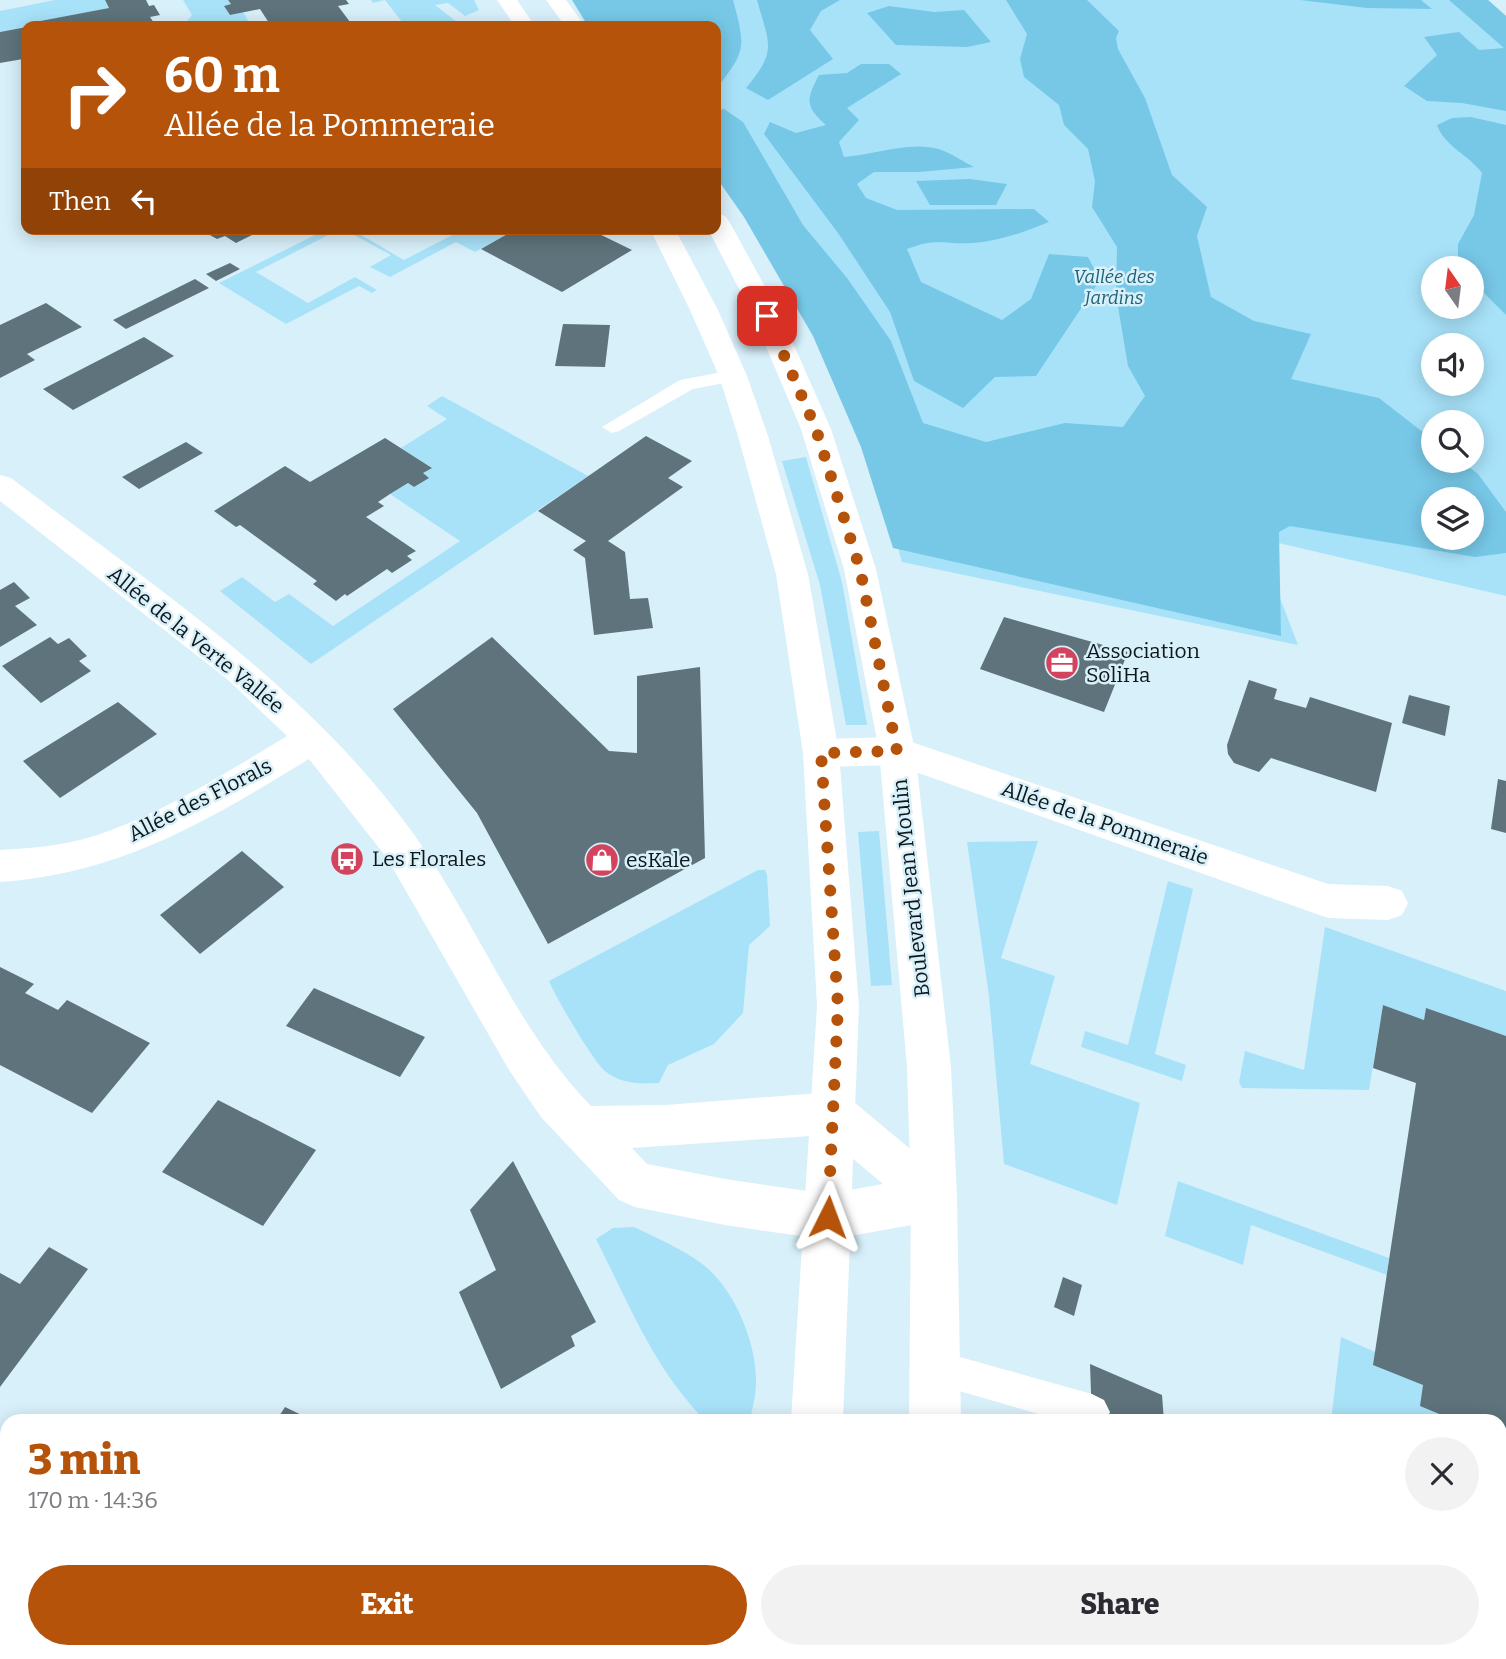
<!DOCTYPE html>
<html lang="en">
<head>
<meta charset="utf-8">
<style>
	body { margin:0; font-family:Bitter,serif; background:#f2f2f3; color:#2b2b33; height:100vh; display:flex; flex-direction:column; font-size:26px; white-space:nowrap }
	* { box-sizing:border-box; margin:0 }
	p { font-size:23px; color:#7c7c81 }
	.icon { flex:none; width:38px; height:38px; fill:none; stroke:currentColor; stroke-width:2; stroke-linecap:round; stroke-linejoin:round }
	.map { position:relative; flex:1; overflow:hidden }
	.drawer { position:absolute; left:0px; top:1414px; width:1507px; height:245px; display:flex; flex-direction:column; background:#fff; border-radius:21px 21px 0 0; box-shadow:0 4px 18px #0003 }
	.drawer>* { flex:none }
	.banner { position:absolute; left:21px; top:21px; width:700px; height:214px; border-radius:14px; box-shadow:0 4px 18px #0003; background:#b45309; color:#fff; overflow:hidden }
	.needle { width:46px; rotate:346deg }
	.buttons { position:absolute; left:1421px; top:256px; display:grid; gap:14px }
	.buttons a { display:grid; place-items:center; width:63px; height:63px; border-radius:50%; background:#fff; box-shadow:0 4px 18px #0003; font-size:35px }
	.pin { position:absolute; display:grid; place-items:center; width:60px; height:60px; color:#fff; margin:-30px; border-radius:14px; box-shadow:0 4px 10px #0006 }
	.me { position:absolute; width:77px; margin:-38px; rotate:3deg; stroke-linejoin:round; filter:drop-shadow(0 0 5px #0008) }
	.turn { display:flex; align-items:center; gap:24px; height:147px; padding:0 28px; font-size:32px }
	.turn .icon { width:91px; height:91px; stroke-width:2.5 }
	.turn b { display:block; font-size:49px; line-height:60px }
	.then { display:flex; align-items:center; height:66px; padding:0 28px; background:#0003; gap:14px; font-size:26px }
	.round { display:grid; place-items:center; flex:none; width:74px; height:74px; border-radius:37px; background:#f2f2f3 }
	.head { display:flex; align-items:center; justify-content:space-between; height:119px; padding:0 28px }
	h1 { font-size:42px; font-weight:800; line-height:52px; color:#b45309 }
	.action { display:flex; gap:14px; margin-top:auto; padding:14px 28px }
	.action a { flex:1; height:80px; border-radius:42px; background:#b45309; color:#fff; font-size:28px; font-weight:800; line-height:80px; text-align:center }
	.action a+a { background:#f2f2f3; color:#2b2b33 }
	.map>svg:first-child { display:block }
	.green { fill:#a8e2f9; fill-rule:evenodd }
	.forest { fill:#77c8e7; fill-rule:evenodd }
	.building { fill:#5e737b }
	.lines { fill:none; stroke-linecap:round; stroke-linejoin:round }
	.service { fill:#fff; fill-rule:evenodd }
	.minor { fill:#fff; fill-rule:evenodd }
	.secondary { fill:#fff; fill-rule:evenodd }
	.route { stroke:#b45309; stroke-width:12; stroke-dasharray:0 21.6 }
	.labels { text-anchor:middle; stroke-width:5; stroke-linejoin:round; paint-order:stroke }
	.far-park-label { font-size:18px; font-style:italic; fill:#1f6075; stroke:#d8f0fa }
	.street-label { font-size:21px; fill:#0e171a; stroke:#d8f0fa }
	.poi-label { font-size:21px; fill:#0e171a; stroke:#d8f0fa; text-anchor:start }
</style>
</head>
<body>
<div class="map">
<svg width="1506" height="1659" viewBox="0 0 1506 1659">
	<rect width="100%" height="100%" fill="#d8f0fa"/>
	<!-- green -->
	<path class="green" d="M55,0H105L109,8L0,32V11Z
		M183,0H228L231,4L225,6L230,15L243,12L251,26H183L192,15Z
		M371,0H474L479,10L465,16L448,3L435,5L462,26H405L385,0L373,3Z
		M587,0H1488L1506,16V596L1257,538L1298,645L902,562L874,466L826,348L716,169V26ZM1433,268H1472V306H1433ZM1433,345H1472V383H1433ZM1433,422H1472V460H1433ZM1433,499H1472V537H1433Z
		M327,229H340L256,272L308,303L355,277L377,290L372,293L359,286L286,324L219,283Z
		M343,229H351L404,260L464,229H516L475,252L456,242L390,277L370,267L391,255Z
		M442,396L588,476L311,664L220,591L242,577L275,602L289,594L333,626L460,541L390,494L408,483L414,487L428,478L423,473L431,467L401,448L447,419L427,406Z
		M806,457L842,582L867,725H846L820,585L782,461Z
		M879,831L892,985L871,986L858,832Z
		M1038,841L1001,958L1055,976L1030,1064L1140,1103L1117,1205L1004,1164L989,996L967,842Z
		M758,870H765L767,875L770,926L749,945L743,1013L714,1044L668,1065L659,1083C640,1084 621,1084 605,1071C593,1061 556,998 549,981Z
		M1168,881L1193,889L1155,1054L1186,1065L1182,1081L1081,1047L1085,1031L1128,1045Z
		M1325,927L1506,991V1036L1426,1009L1424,1020L1383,1005L1369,1090L1242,1088L1239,1082L1245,1051L1304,1070Z
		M1178,1181L1389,1258L1387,1275L1251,1225L1243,1265L1165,1236Z
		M634,1227C657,1238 680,1248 701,1263C734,1287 757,1343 756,1383C756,1396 752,1409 750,1421H706C655,1371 628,1302 596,1239L613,1228Z
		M1341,1337L1375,1352L1423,1385L1421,1406L1456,1421H1331Z
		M1500,1440L1506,1442V1534L1500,1532Z"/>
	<!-- forest -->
	<path class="forest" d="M572,0H733C746,48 746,51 716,89V26H588Z
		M757,0H840L821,11L810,30L833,59L768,100L746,88C778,50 769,44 757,0Z
		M1006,0H1087L1119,31L1116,38L1118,49L1145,98L1172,175L1207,207L1197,236L1211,297L1254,321L1311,334L1291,379L1379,398L1433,440V460H1460L1478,474L1506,512V553L1475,557L1290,526L1279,532L1281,636L893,548L861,447L813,336L744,217L716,177V111L724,109L743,122L803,225L847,278L891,341L923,423L986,442L1065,423L1123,427L1145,396L1128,366L1116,295L1117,247L1092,207L1095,181L1088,149L1064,125L1059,105L1024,77L1020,59L1027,34ZM1433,499H1472V537H1433Z
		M1300,0H1421L1432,9L1367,8Z
		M1449,0H1488L1506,16V111L1462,103L1427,101L1404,86L1437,55L1424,37L1459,32L1479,50L1504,48Z
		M889,6L934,12L964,10L991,42L967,47L896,45L867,13Z
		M861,64H889L901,74L847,108L859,120L839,142L844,157C875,155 913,139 944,151C954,155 964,162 974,167L919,172H874L857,184L866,198L897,210L1034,209L1049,222C1024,232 1000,241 973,243C944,245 937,237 907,249L921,282L1002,320L1031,299L1049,254L1088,257L1100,280L1036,376L995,377L963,408L914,381L890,312L838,233L764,134L770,122L796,133L826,125C806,107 805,101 819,75L847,73Z
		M1471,117L1506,125V315L1472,281V268L1458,266V244L1474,215L1482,173C1469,155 1444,146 1437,125L1452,118Z
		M970,179L1007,184L996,205H930L916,181Z"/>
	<!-- building -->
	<path class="building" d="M105,0H146L149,6L154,5L160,15L150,17L156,26H32L30,23L109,8Z
		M228,0H346L349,4L338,6L353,26H271L260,9L230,15L224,6L231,4Z
		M26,27V61L23,59L0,63V32Z
		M199,229H264L236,243L225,236L217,239Z
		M516,229H589L632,250L562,292L481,249Z
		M230,263L240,269L216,281L206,274Z
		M195,279L209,288L126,329L113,320Z
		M46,303L82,327L27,354L35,360L0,378V325Z
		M563,324L610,325L605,367L555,366Z
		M144,337L174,356L73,410L43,389Z
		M646,436L692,461L668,478L683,487L608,541L625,552L630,599L648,598L653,628L594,635L585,558L573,550L586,541L538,511Z
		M385,438L432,468L423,473L429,478L414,487L408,483L390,494L378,502L384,506L366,517L416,551L407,556L412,560L392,573L387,569L347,596L345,594L336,601L313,584L317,581L240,525L236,527L214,511L285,466L310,482Z
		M186,442L203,453L139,489L122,477Z
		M14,582L30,598L15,606L37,625L0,647V590Z
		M1004,617L1128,652L1104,712L980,669Z
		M50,637L58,644L69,638L87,656L79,661L91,671L41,703L2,666Z
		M492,637L609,751L637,753V676L700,667L705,858L548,944L477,813L393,709Z
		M1249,680L1277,689L1274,699L1306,708L1310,697L1392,723L1376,792L1271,758L1259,772L1234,763L1228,754L1227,745Z
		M1409,695L1450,706L1445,736L1402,723Z
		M118,702L157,734L60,798L23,761Z
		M1498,779L1506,781V833L1491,829Z
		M242,851L284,887L200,954L160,915Z
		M0,967L34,984L25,993L58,1010L67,1000L150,1043L92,1113L0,1065Z
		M314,988L425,1037L400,1077L286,1026Z
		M1383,1005L1424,1020L1426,1008L1506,1036V1442L1500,1440V1421H1456L1420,1406L1423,1385L1373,1365L1416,1083L1373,1068Z
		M218,1100L316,1150L263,1226L162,1172Z
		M513,1161L596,1322L571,1336L575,1346L501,1389L459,1292L496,1270L470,1210Z
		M49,1247L88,1269L0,1387V1273L20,1284Z
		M1063,1277L1082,1285L1074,1316L1054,1307Z
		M1090,1364L1162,1395L1164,1421H1092Z
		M285,1407L314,1421H276Z
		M95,1652H352L364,1659H92Z
		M492,1652H660L657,1659H489Z
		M1025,1652H1058V1659L1025,1658Z"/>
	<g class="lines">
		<!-- service -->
		<path class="service" d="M733,370L740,372L743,376L740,380L693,389L619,431L612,433L602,427L680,380Z
			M935,1350L1092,1394L1104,1400L1110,1412L1106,1421H1063L935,1384L923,1379L918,1367L923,1355Z"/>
		<!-- minor -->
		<path class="minor" d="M0,475L11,478C154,587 309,687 415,836C477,923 516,1029 591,1106L666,1105L833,1092L849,1098L950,1182L957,1198L950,1214L934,1221L828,1240L725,1225L635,1207L619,1200L541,1117L509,1070L387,858L309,759C207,821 122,873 0,882V850C30,848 62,846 91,837C161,815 225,773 287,736L227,679L0,501ZM825,1135L883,1184L828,1194L725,1179L647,1164L632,1148Z
			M897,737L1328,884L1388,886L1402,891L1408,903L1402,915L1388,920L1328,918L896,765L821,767L808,763L803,753L808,743L821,739Z"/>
		<!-- secondary -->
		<path class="secondary" d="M497,0H517L535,26H515Z
			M546,0H566L585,26H565Z
			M716,213L725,216L729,221L781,316L831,429L876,569L915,751L951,1067L957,1198L961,1421H909L911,1198L907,1067L879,751L844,569L801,429L753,316L708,229H716Z
			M650,229H675L718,310L747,376L768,436L808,574L839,753L859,1006L843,1421H791L817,1006L803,753L776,574L738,436L719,376L690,310Z
			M769,1652H825L824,1659H768Z
			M909,1652H965V1659H909Z"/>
	</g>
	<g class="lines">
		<!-- route -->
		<path class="route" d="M767,316L816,429L860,569L897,751L821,753L838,1006L828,1217"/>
	</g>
	<!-- icons -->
	<defs>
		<g id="office-disc" transform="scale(1.75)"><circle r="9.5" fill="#d4435d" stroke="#d8f0fa"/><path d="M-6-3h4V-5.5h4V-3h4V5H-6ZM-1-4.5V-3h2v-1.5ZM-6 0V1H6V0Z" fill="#fff"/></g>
		<g id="bus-disc" transform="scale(1.75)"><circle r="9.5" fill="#d4435d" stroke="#d8f0fa"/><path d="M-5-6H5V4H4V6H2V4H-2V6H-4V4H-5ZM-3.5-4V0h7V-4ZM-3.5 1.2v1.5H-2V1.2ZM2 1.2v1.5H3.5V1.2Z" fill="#fff"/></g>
		<g id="shop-disc" transform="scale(1.75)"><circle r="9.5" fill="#d4435d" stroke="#d8f0fa"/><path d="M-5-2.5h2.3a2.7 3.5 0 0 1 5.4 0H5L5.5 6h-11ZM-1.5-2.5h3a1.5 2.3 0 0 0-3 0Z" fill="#fff"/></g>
	</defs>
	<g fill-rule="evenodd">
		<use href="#office-disc" x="1062" y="663"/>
		<use href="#bus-disc" x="347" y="859"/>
		<use href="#shop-disc" x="602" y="860"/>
	</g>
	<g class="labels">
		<!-- far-park labels -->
		<g class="far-park-label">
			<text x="1114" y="283">Vallée des<tspan x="1114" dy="21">Jardins</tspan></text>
		</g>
		<!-- street labels -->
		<g class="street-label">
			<text transform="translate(196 640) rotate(39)" y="7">Allée de la Verte Vallée</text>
			<text transform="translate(200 800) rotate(-27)" y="7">Allée des Florals</text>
			<text transform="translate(1105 823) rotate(19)" y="7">Allée de la Pommeraie</text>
			<text transform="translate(911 888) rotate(-96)" y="7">Boulevard Jean Moulin</text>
		</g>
		<!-- poi labels -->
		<g class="poi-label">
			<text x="1086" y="658">Association<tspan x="1086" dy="24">SoliHa</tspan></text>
			<text x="372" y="866">Les Florales</text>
			<text x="626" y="867">esKale</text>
		</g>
	</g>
</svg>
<div class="buttons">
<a><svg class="needle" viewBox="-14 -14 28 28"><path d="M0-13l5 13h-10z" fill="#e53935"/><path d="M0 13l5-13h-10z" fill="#7c7c81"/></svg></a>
<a><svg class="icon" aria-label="sound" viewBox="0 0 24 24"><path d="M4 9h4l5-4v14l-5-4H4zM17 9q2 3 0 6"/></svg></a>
<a><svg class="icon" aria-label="search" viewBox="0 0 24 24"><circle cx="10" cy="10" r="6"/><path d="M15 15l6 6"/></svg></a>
<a><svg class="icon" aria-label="layers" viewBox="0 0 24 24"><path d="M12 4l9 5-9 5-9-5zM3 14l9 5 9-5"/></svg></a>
</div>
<div class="pin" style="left:767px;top:316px;background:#d93025"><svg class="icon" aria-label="arrive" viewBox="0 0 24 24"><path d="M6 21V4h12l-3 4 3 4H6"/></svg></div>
<svg class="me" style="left:828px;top:1217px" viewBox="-20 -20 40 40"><path d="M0-17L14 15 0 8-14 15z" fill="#b45309" stroke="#fff" stroke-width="4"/></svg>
<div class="banner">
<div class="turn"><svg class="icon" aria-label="right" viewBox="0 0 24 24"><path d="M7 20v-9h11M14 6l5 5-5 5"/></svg><div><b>60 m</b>Allée de la Pommeraie</div></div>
<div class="then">Then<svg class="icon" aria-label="left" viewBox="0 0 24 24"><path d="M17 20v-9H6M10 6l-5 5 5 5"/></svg></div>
</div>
<section class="drawer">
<div class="head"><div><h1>3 min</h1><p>170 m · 14:36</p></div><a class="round"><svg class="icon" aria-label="close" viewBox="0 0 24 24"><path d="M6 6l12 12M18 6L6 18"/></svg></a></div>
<div class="action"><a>Exit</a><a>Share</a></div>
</section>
</div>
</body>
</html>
